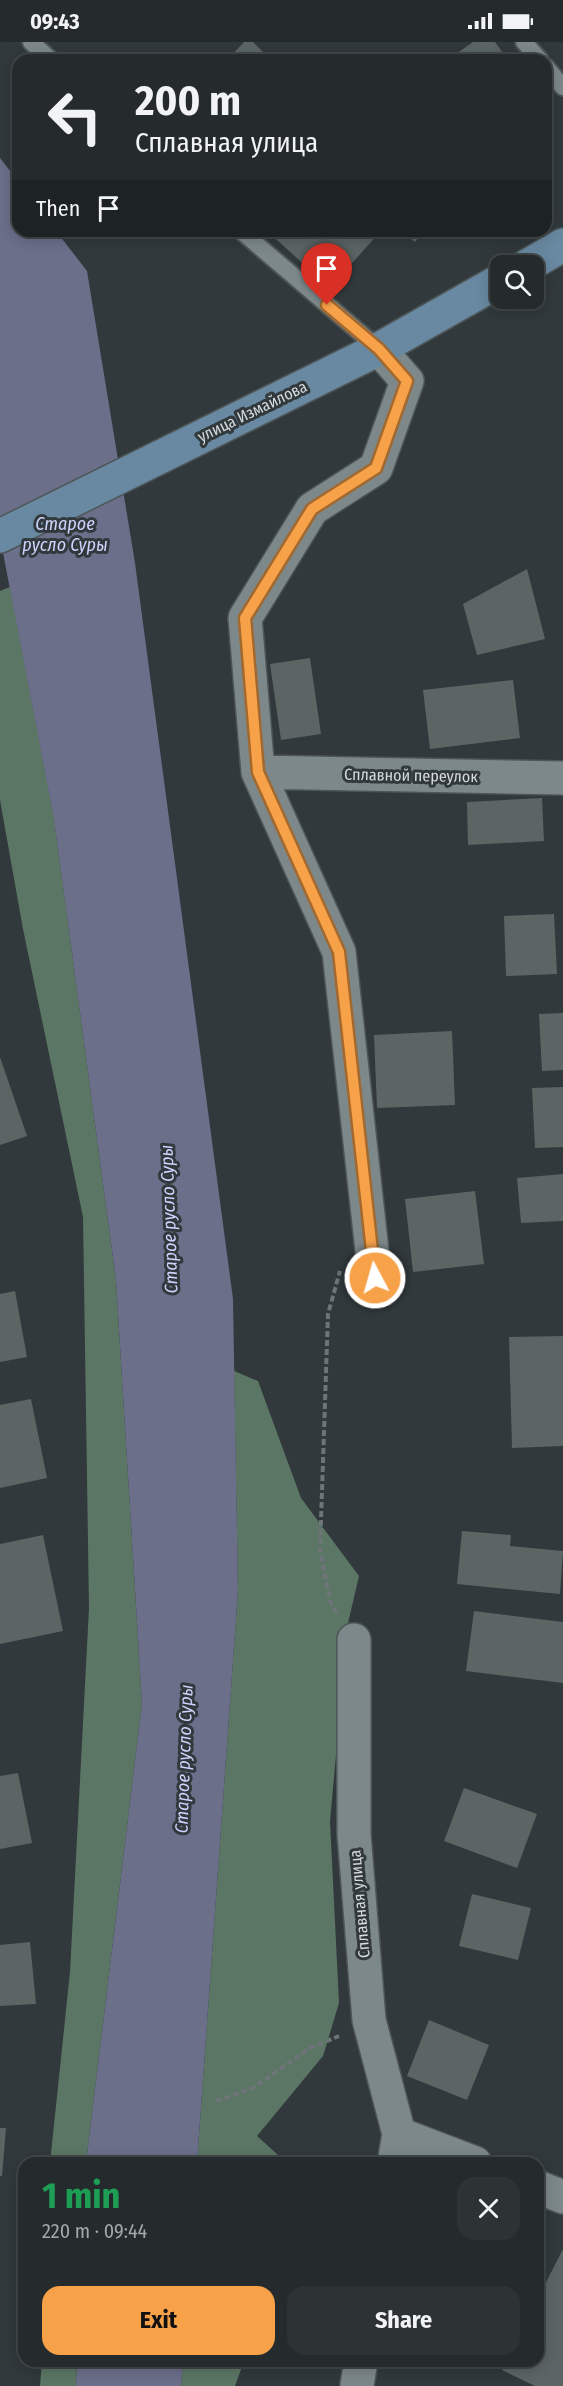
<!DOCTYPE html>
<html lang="en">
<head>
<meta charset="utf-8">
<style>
	body { margin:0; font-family:"Fira Sans Condensed",sans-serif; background:#2d3335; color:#f1f3f6; height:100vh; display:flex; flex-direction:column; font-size:22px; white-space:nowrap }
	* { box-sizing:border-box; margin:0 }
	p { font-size:20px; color:#a3a7aa }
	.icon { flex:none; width:33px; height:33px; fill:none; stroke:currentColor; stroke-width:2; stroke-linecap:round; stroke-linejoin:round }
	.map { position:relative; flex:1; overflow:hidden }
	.drawer { position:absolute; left:18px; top:2115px; width:526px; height:210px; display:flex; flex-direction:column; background:#252b2d; border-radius:18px; box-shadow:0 3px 15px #0003,0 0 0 2px #424749 }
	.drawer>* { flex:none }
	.top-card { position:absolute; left:12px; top:12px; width:540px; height:183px; border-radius:18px; box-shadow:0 3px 15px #0003,0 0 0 2px #424749; background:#252b2d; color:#f1f3f6; overflow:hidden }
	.buttons { position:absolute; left:490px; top:213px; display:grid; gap:12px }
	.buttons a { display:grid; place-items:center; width:54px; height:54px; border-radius:12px; background:#252b2d; box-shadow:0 3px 15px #0003,0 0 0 2px #424749; font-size:30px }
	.pin { position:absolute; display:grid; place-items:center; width:51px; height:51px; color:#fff; margin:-62px -26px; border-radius:50% 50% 50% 0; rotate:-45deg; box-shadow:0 0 6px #0007 }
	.pin .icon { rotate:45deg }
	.me { position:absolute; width:66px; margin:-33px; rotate:354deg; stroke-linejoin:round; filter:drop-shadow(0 0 4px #0008) }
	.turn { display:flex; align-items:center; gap:21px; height:126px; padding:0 24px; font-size:27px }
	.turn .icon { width:78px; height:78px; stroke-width:2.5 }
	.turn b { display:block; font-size:42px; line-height:51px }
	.then { display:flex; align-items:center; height:57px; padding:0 24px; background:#0003; gap:12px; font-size:22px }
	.round { display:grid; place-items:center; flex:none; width:63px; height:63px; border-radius:18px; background:#2d3335 }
	.head { display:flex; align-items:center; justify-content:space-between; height:102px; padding:0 24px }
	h1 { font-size:36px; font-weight:700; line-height:45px; color:#1e9e55 }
	.primary-button { display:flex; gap:12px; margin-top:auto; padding:12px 24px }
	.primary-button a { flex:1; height:69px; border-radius:18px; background:#f7a149; color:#111; font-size:24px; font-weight:700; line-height:69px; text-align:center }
	.primary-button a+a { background:#2d3335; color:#f1f3f6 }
	.status { display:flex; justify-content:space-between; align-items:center; height:42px; padding:0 30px; background:#252b2d; direction:ltr }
	.status svg { height:16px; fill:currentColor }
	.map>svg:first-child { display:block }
	.forest { fill:#5b7664 }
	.water { fill:#6b6f8a }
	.building { fill:#5b6564 }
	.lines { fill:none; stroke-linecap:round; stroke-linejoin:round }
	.service-casing { stroke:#4d5557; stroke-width:20 }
	.minor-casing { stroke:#4d5557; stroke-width:36 }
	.secondary-casing { stroke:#4d5557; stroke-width:36 }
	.path { stroke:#6e7578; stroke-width:4; stroke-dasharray:6 3; stroke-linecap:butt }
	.service { stroke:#7d888b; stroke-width:16 }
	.minor { stroke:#7d888b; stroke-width:33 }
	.secondary { stroke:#6889a1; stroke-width:33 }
	.route-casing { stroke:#a1692f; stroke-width:15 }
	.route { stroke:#f7a149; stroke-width:10 }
	.labels { text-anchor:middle; stroke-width:6; stroke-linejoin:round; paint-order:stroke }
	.street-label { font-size:16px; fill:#d6dbdd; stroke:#31393c }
	.water-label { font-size:18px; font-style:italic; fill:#ced4fe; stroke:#31393c }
</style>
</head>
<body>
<div class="status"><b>09:43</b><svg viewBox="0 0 49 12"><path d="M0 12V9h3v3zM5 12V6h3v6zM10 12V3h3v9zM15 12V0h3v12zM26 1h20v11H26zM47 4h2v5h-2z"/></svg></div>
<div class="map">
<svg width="563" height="2344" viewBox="0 0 563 2344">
	<rect width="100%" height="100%" fill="#31393c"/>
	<!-- forest -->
	<path class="forest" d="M10,545L54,776L116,1238L142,1662L86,2121H50L70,1930L89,1566L83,1175L23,887L0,758V549Z
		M234,1329L258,1339L301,1456L359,1534L348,1581L330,1779L339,1961L323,2014L257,2094L287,2121H197L238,1549Z
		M42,2319H77L76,2344H40Z
		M183,2319H244L235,2344H181Z"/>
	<!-- water -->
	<path class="water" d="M0,116L18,139V189H56L87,229L135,521L233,1257L238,1549L197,2121H86L142,1662L116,1238L54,777L0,495Z
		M77,2319H183L181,2344H76Z"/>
	<!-- building -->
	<path class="building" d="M244,0H253L271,18H227Z
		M473,0H495L508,18H456L453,14Z
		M267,189H375L378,192L330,246Z
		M401,189H423L415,200Z
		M527,527L545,597L477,613L463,562Z
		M310,616L321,692L281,698L270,622Z
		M513,638L520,696L430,707L423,648Z
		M542,756L544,799L468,803L467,760Z
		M554,872L557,932L506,934L504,874Z
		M563,971V1028L542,1029L539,972Z
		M452,989L455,1063L377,1066L374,993Z
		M0,1015L27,1094L0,1103Z
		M563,1045V1105L535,1106L532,1046Z
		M563,1132V1179L521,1181L517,1136Z
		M475,1149L484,1222L413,1230L405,1157Z
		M15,1249L27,1315L0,1320V1252Z
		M563,1294V1404L512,1406L509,1295Z
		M31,1357L47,1436L0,1446V1363Z
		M462,1489L511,1493L510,1504L563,1509L560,1552L457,1542Z
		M43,1493L63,1589L0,1602V1502Z
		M474,1569L563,1580V1641L466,1629Z
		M18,1731L32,1801L0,1807V1734Z
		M464,1746L537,1772L517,1826L444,1799Z
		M472,1852L531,1866L518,1918L459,1904Z
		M30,1900L36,1962L0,1964V1903Z
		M429,1978L489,2003L467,2058L407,2034Z
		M0,2086H6L2,2134H0Z
		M563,2207V2344H535L502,2328L507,2319H538V2256Z"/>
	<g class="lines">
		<!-- service casing -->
		<g class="service-casing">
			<path id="service" d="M31,0L51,18
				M524,0L540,18
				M546,25L563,45
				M241,189L379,307"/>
		</g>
		<!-- minor casing -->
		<g class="minor-casing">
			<path id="minor" d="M258,730L563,736
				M375,1236L339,910L258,730L245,576L312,467L376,426L407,339L379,307
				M354,1598V1792L369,1978L399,2092L394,2121
				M399,2092L475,2121
				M538,2145L563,2155
				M357,2343L361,2319"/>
		</g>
		<!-- secondary casing -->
		<g class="secondary-casing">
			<path id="secondary" d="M527,224L563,203
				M0,494L379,307L501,238"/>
		</g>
		<!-- path -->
		<path class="path" d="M337,1571L331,1562L320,1508L328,1272L340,1229
			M216,2059L253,2046L310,2006L339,1994"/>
		<!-- service -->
		<use href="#service" class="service"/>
		<!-- minor -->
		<use href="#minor" class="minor"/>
		<!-- secondary -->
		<use href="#secondary" class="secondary"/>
	</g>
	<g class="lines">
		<!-- route casing -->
		<g class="route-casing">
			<path id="route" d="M327,263L379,307L407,339L376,426L312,467L245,576L258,730L339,910L375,1236"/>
		</g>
		<!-- route -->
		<use href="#route" class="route"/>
	</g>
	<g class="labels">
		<!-- street labels -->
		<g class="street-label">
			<text transform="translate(252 369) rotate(-26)" y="6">улица Измайлова</text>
			<text transform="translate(411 733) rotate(1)" y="6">Сплавной переулок</text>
			<text transform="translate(359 1862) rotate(-95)" y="6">Сплавная улица</text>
		</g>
		<!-- water labels -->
		<g class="water-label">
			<text x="65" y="488">Старое<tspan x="65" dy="21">русло Суры</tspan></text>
			<text transform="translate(169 1177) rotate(-92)" y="6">Старое русло Суры</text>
			<text transform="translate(184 1717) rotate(-88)" y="6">Старое русло Суры</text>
		</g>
	</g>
</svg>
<div class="buttons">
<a><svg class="icon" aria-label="search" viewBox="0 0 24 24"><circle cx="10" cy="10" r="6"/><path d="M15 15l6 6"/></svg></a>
</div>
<div class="pin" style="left:327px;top:263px;background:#d93025"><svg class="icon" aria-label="arrive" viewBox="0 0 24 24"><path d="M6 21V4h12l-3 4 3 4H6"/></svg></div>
<svg class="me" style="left:375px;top:1236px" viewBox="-20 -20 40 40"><circle r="17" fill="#f7a149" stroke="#fff" stroke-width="3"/><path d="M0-11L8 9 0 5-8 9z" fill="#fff"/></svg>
<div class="top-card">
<div class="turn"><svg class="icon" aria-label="left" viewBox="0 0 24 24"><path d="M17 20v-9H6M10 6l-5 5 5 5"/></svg><div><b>200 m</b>Сплавная улица</div></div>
<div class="then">Then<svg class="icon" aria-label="arrive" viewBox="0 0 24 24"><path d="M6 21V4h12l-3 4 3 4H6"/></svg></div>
</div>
<section class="drawer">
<div class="head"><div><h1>1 min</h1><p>220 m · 09:44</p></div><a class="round"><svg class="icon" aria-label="close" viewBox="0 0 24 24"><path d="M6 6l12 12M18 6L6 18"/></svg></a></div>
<div class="primary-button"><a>Exit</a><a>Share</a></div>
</section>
</div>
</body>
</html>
